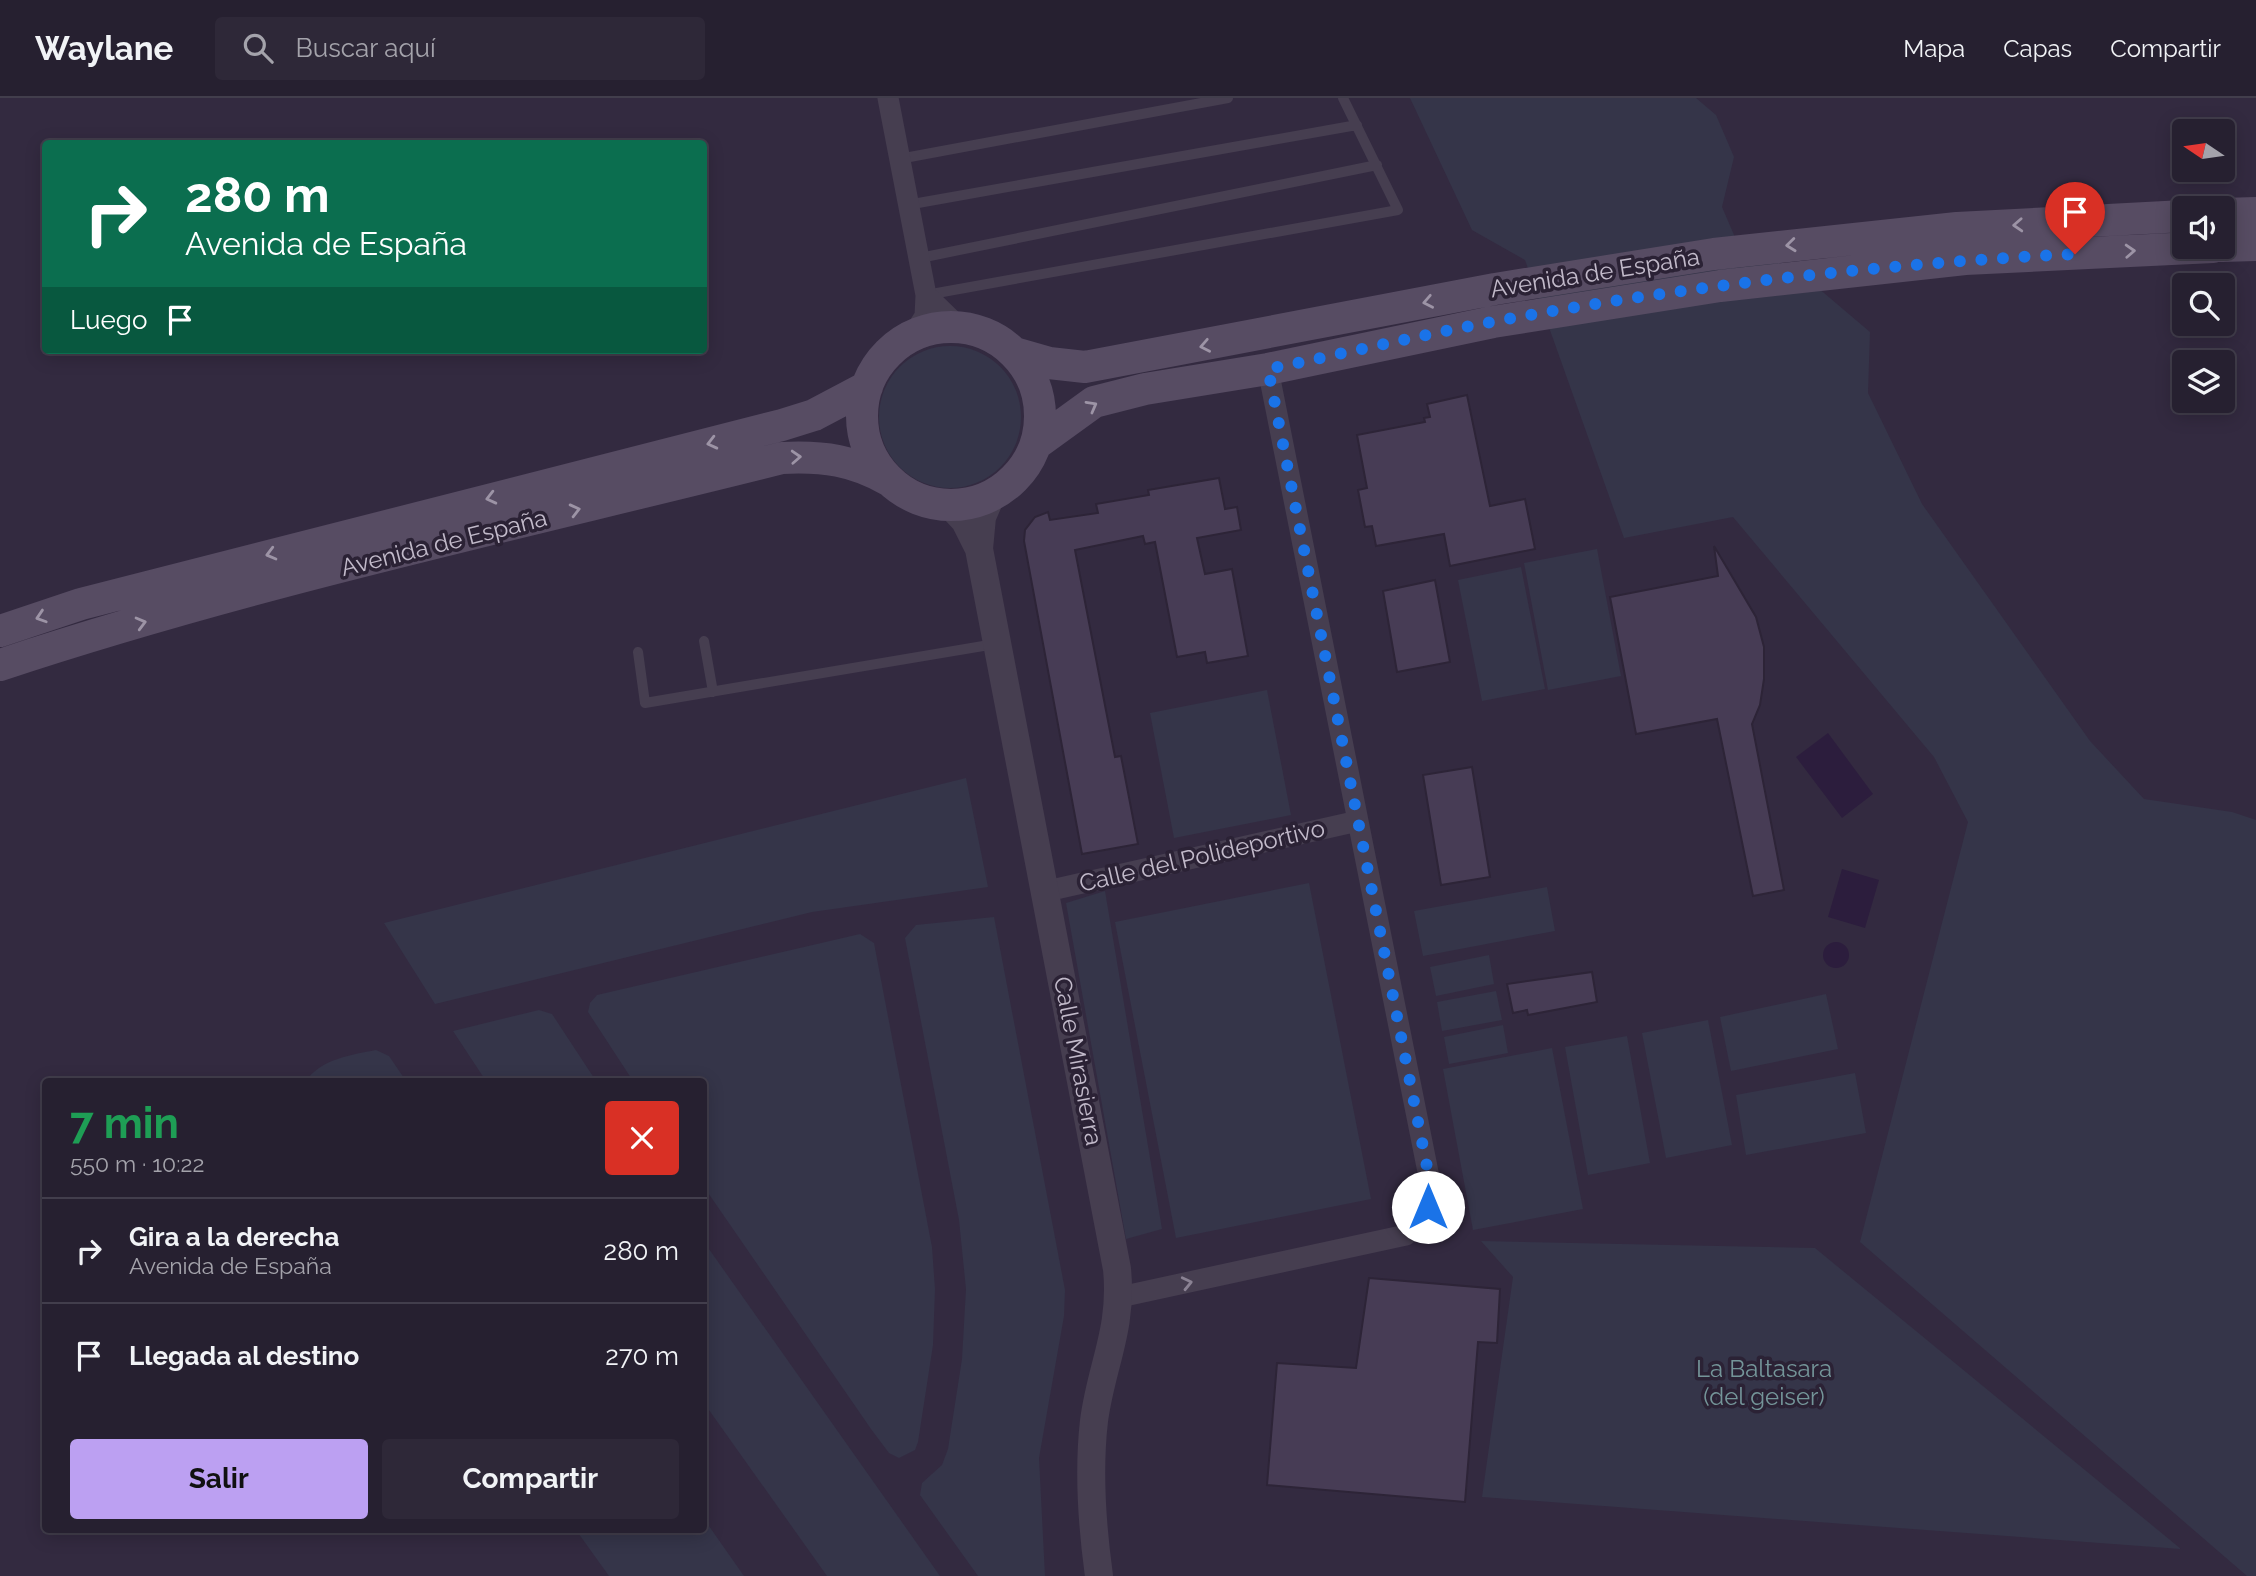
<!DOCTYPE html>
<html lang="es">
<head>
<meta charset="utf-8">
<style>
	body { margin:0; font-family:Raleway,sans-serif; background:#2e2838; color:#f1f3f6; height:100vh; display:flex; flex-direction:column; font-size:26px; white-space:nowrap }
	* { box-sizing:border-box; margin:0 }
	p { font-size:23px; color:#a4a3ab }
	.icon { flex:none; width:38px; height:38px; fill:none; stroke:currentColor; stroke-width:2; stroke-linecap:round; stroke-linejoin:round }
	.map { position:relative; flex:1; overflow:hidden }
	.drawer { position:absolute; left:42px; top:980px; width:665px; height:455px; display:flex; flex-direction:column; background:#262030; border-radius:7px; box-shadow:0 4px 18px #0003,0 0 0 2px #423e4c }
	.drawer>* { flex:none }
	.banner { position:absolute; left:42px; top:42px; width:665px; height:214px; border-radius:7px; box-shadow:0 4px 18px #0003,0 0 0 2px #423e4c; background:#0b6e4f; color:#fff; overflow:hidden }
	.needle { width:46px; rotate:283deg }
	.controls { position:absolute; left:2172px; top:21px; display:grid; gap:14px }
	.controls a { display:grid; place-items:center; width:63px; height:63px; border-radius:7px; background:#262030; box-shadow:0 4px 18px #0003,0 0 0 2px #423e4c; font-size:35px }
	.pin { position:absolute; display:grid; place-items:center; width:60px; height:60px; color:#fff; margin:-72px -30px; border-radius:50% 50% 50% 0; rotate:-45deg; box-shadow:0 0 7px #0007 }
	.pin .icon { rotate:45deg }
	.me { position:absolute; width:77px; margin:-38px; rotate:0deg; stroke-linejoin:round; filter:drop-shadow(0 0 5px #0008) }
	.turn { display:flex; align-items:center; gap:24px; height:147px; padding:0 28px; font-size:32px }
	.turn .icon { width:91px; height:91px; stroke-width:2.5 }
	.turn b { display:block; font-size:49px; line-height:60px }
	.then { display:flex; align-items:center; height:66px; padding:0 28px; background:#0003; gap:14px; font-size:26px }
	.round { display:grid; place-items:center; flex:none; width:74px; height:74px; border-radius:7px; background:#2e2838 }
	.headline { display:flex; align-items:center; justify-content:space-between; height:119px; padding:0 28px }
	h1 { font-size:42px; font-weight:700; line-height:52px; color:#1e9e55 }
	.primary-button { display:flex; gap:14px; margin-top:auto; padding:14px 28px }
	.primary-button a { flex:1; height:80px; border-radius:7px; background:#bca0f2; color:#111; font-size:28px; font-weight:700; line-height:80px; text-align:center }
	.primary-button a+a { background:#2e2838; color:#f1f3f6 }
	ul { padding:0; list-style:none }
	li { display:flex; align-items:center; gap:21px; height:105px; padding:0 28px; border-top:2px solid #423e4c }
	li div { flex:1 }
	li b { display:block; font-size:26px }
	li em { font-style:normal }
	header { display:flex; align-items:center; gap:42px; box-sizing:border-box; height:98px; padding:0 35px; background:#262030; border-bottom:2px solid #423e4c }
	header strong { font-size:33px }
	nav { display:flex; gap:38px; margin-inline-start:auto; font-size:24px }
	.search { width:490px; height:63px; background:#2e2838; display:flex; align-items:center; gap:18px; box-sizing:border-box; padding:0 24px; border-radius:7px; color:#a4a3ab; font-size:26px }
	.map>svg:first-child { display:block }
	.green { fill:#353549 }
	.water { fill:#2c1d3d }
	.building { fill:#473c55; stroke:#2d2437; stroke-width:2 }
	.lines { fill:none; stroke-linecap:round; stroke-linejoin:round }
	.service { stroke:#463e50; stroke-width:10 }
	.minor { stroke:#463e50; stroke-width:21 }
	.tertiary { stroke:#463e50; stroke-width:28 }
	.secondary { stroke:#574c63; stroke-width:32 }
	.oneway { stroke:#9d94a6 }
	.oneway2 { stroke:#8a8293 }
	.route { stroke:#1a73e8; stroke-width:12; stroke-dasharray:0 21.6 }
	.labels { text-anchor:middle; stroke-width:7; stroke-linejoin:round; paint-order:stroke }
	.street-label { font-size:24px; fill:#c2baca; stroke:#2b2235 }
	.park-label { font-size:24px; fill:#749599; stroke:#2b2235 }
</style>
</head>
<body>
<header>
<strong>Waylane</strong>
<div class="search"><svg class="icon" aria-label="search" viewBox="0 0 24 24"><circle cx="10" cy="10" r="6"/><path d="M15 15l6 6"/></svg>Buscar aquí</div>
<nav><a>Mapa</a><a>Capas</a><a>Compartir</a></nav>
</header>
<div class="map">
<svg width="2256" height="1478" viewBox="0 0 2256 1478">
	<rect width="100%" height="100%" fill="#332a40"/>
	<!-- green -->
	<path class="green" d="M1410,0H1696L1716,17L1734,59L1722,109L1737,144L1804,178L1870,234L1868,295L1922,406L2090,643L2144,701L2232,714L2256,722V1478H2247L1860,1144L1968,724L1934,659L1733,419L1624,440L1525,162L1472,132Z
		M879 319a71 71 0 1 1 142 0a71 71 0 1 1-142 0Z
		M1597,451L1621,578L1548,592L1524,465Z
		M1521,469L1545,591L1482,603L1458,482Z
		M1267,592L1291,717L1174,740L1150,615Z
		M966,680L988,789L812,814L435,906L384,825Z
		M1309,785L1371,1101L1176,1140L1115,824Z
		M1547,789L1555,833L1423,858L1414,813Z
		M1105,793L1162,1131L1126,1141L1066,805Z
		M994,819L1065,1192L1064,1218L1039,1360L1045,1478H978L920,1397L922,1385L942,1367L948,1351L962,1261L966,1191L959,1122L905,840L916,827Z
		M860,836L874,845L932,1149L935,1191L933,1247L918,1344L915,1352L899,1360L889,1355L871,1331L704,1089V984L633,983L588,914L590,905L597,897Z
		M1489,857L1494,886L1436,898L1430,869Z
		M1496,893L1502,922L1442,933L1437,904Z
		M1826,896L1838,951L1731,973L1720,919Z
		M539,912L552,916L596,983H486L453,933Z
		M1708,922L1732,1047L1666,1060L1642,935Z
		M1503,927L1508,955L1449,966L1444,939Z
		M1627,938L1650,1065L1588,1077L1565,949Z
		M1552,950L1583,1111L1473,1132L1443,971Z
		M376,952L389,958L406,983H306C321,961 351,957 376,952Z
		M1855,975L1866,1035L1746,1057L1736,997Z
		M1481,1143L1815,1150L2181,1451L1482,1399L1513,1179Z
		M704,1144L940,1478H827L704,1305Z
		M704,1421L744,1478H609L576,1432H704Z"/>
	<!-- water -->
	<path class="water" d="M1828,635L1873,696L1842,720L1796,659Z
		M1842,771L1879,782L1865,830L1828,819Z
		M1823 857a13 13 0 1 1 26 0a13 13 0 1 1-26 0Z"/>
	<!-- building -->
	<path class="building" d="M1467,297L1490,408L1525,401L1535,451L1450,468L1444,436L1376,448L1372,428L1365,429L1358,392L1367,390L1357,337L1425,324L1424,320L1430,319L1427,306Z
		M1219,380L1225,411L1237,409L1241,432L1197,440L1205,476L1232,471L1248,558L1207,565L1205,554L1177,559L1155,444L1145,446L1143,438L1075,452L1115,659L1121,658L1138,746L1082,756L1024,443L1025,432L1035,419L1048,414L1050,422L1098,415L1096,406L1149,397L1148,392Z
		M1714,448L1756,519L1764,549V581L1760,607L1752,626L1784,792L1753,798L1717,621L1636,636L1610,499L1718,478Z
		M1435,482L1450,564L1397,574L1383,493Z
		M1472,669L1490,779L1441,787L1423,677Z
		M1592,874L1597,904L1528,917L1527,912L1513,915L1507,886Z
		M1369,1180L1500,1191L1497,1245L1478,1244L1465,1404L1267,1387L1277,1265L1356,1270Z"/>
	<g class="lines">
		<!-- service -->
		<path class="service" d="M899,61L1228,0
			M907,107L1357,27
			M920,160L1377,67
			M926,197L1398,112L1343,0
			M704,543L713,594
			M638,554L645,605L995,546"/>
		<!-- minor -->
		<path class="minor" d="M888,0L926,197L925,218L913,237
			M926,197L959,229
			M1268,271L1358,723
			M1047,793L1358,723L1431,1089C1428,1111 1423,1124 1406,1137L1120,1199"/>
		<!-- tertiary -->
		<path class="tertiary" d="M950,407L965,423L979,451L1117,1171C1123,1232 1101,1268 1094,1323C1088,1375 1092,1427 1099,1478
			M979,451L982,419L991,398"/>
		<!-- secondary -->
		<path class="secondary" d="M2222,116L2256,115
			M2222,148L2256,147
			M862 318a89 89 0 1 1 178 0a89 89 0 1 1-178 0Z
			M1014,255L1049,265L1085,269L1495,191L1714,156L1957,130L2184,118
			M1036,346L1094,304L1145,291L1268,271L1493,224L1720,188L1965,161L2213,149
			M0,533L81,506L782,327L814,317L867,289
			M0,567C253,483 523,425 782,360C823,358 854,362 890,383"/>
	</g>
	<!-- one-way arrows -->
	<defs><path id="oneway-chevron" d="M-2-3.5L2.5 0L-2 3.5" fill="none" stroke-width="1.6" stroke-linecap="round" stroke-linejoin="round" transform="scale(1.75)"/></defs>
	<g class="oneway">
		<use href="#oneway-chevron" transform="translate(2018 127) rotate(177)"/>
		<use href="#oneway-chevron" transform="translate(1791 147) rotate(174)"/>
		<use href="#oneway-chevron" transform="translate(2130 153) rotate(-3)"/>
		<use href="#oneway-chevron" transform="translate(1428 204) rotate(169)"/>
		<use href="#oneway-chevron" transform="translate(1205 248) rotate(169)"/>
		<use href="#oneway-chevron" transform="translate(1092 308) rotate(-29)"/>
		<use href="#oneway-chevron" transform="translate(712 345) rotate(166)"/>
		<use href="#oneway-chevron" transform="translate(796 359) rotate(-3)"/>
		<use href="#oneway-chevron" transform="translate(491 400) rotate(166)"/>
		<use href="#oneway-chevron" transform="translate(575 412) rotate(-14)"/>
		<use href="#oneway-chevron" transform="translate(271 456) rotate(165)"/>
		<use href="#oneway-chevron" transform="translate(41 519) rotate(162)"/>
		<use href="#oneway-chevron" transform="translate(141 525) rotate(-15)"/>
	</g>
	<use class="oneway2" href="#oneway-chevron" transform="translate(1187 1185) rotate(-13)"/>
	<g class="lines">
		<!-- route -->
		<path class="route" d="M1428,1109L1431,1089L1268,271C1342,256 1417,238 1491,224C1684,188 1880,166 2075,156"/>
	</g>
	<g class="labels">
		<!-- street labels -->
		<g class="street-label">
			<text transform="translate(1595 175) rotate(-9)" y="8">Avenida de España</text>
			<text transform="translate(444 445) rotate(-14)" y="8">Avenida de España</text>
			<text transform="translate(1202 758) rotate(-13)" y="8">Calle del Polideportivo</text>
			<text transform="translate(1078 963) rotate(79)" y="8">Calle Mirasierra</text>
		</g>
		<!-- park labels -->
		<g class="park-label">
			<text x="1764" y="1279">La Baltasara<tspan x="1764" dy="28">(del geiser)</tspan></text>
		</g>
	</g>
</svg>
<div class="controls">
<a><svg class="needle" viewBox="-14 -14 28 28"><path d="M0-13l5 13h-10z" fill="#e53935"/><path d="M0 13l5-13h-10z" fill="#a4a3ab"/></svg></a>
<a><svg class="icon" aria-label="sound" viewBox="0 0 24 24"><path d="M4 9h4l5-4v14l-5-4H4zM17 9q2 3 0 6"/></svg></a>
<a><svg class="icon" aria-label="search" viewBox="0 0 24 24"><circle cx="10" cy="10" r="6"/><path d="M15 15l6 6"/></svg></a>
<a><svg class="icon" aria-label="layers" viewBox="0 0 24 24"><path d="M12 4l9 5-9 5-9-5zM3 14l9 5 9-5"/></svg></a>
</div>
<div class="pin" style="left:2075px;top:156px;background:#d93025"><svg class="icon" aria-label="arrive" viewBox="0 0 24 24"><path d="M6 21V4h12l-3 4 3 4H6"/></svg></div>
<svg class="me" style="left:1428px;top:1109px" viewBox="-20 -20 40 40"><circle r="19" fill="#fff"/><path d="M0-13L10 11 0 6-10 11z" fill="#1a73e8"/></svg>
<div class="banner">
<div class="turn"><svg class="icon" aria-label="right" viewBox="0 0 24 24"><path d="M7 20v-9h11M14 6l5 5-5 5"/></svg><div><b>280 m</b>Avenida de España</div></div>
<div class="then">Luego<svg class="icon" aria-label="arrive" viewBox="0 0 24 24"><path d="M6 21V4h12l-3 4 3 4H6"/></svg></div>
</div>
<section class="drawer">
<div class="headline"><div><h1>7 min</h1><p>550 m · 10:22</p></div><a class="round" style="background:#d93025;color:#fff"><svg class="icon" aria-label="close" viewBox="0 0 24 24"><path d="M6 6l12 12M18 6L6 18"/></svg></a></div>
<ul>
<li><svg class="icon" aria-label="right" viewBox="0 0 24 24"><path d="M7 20v-9h11M14 6l5 5-5 5"/></svg><div><b>Gira a la derecha</b><p>Avenida de España</p></div><em>280 m</em></li>
<li><svg class="icon" aria-label="arrive" viewBox="0 0 24 24"><path d="M6 21V4h12l-3 4 3 4H6"/></svg><div><b>Llegada al destino</b></div><em>270 m</em></li>
</ul>
<div class="primary-button"><a>Salir</a><a>Compartir</a></div>
</section>
</div>
</body>
</html>
